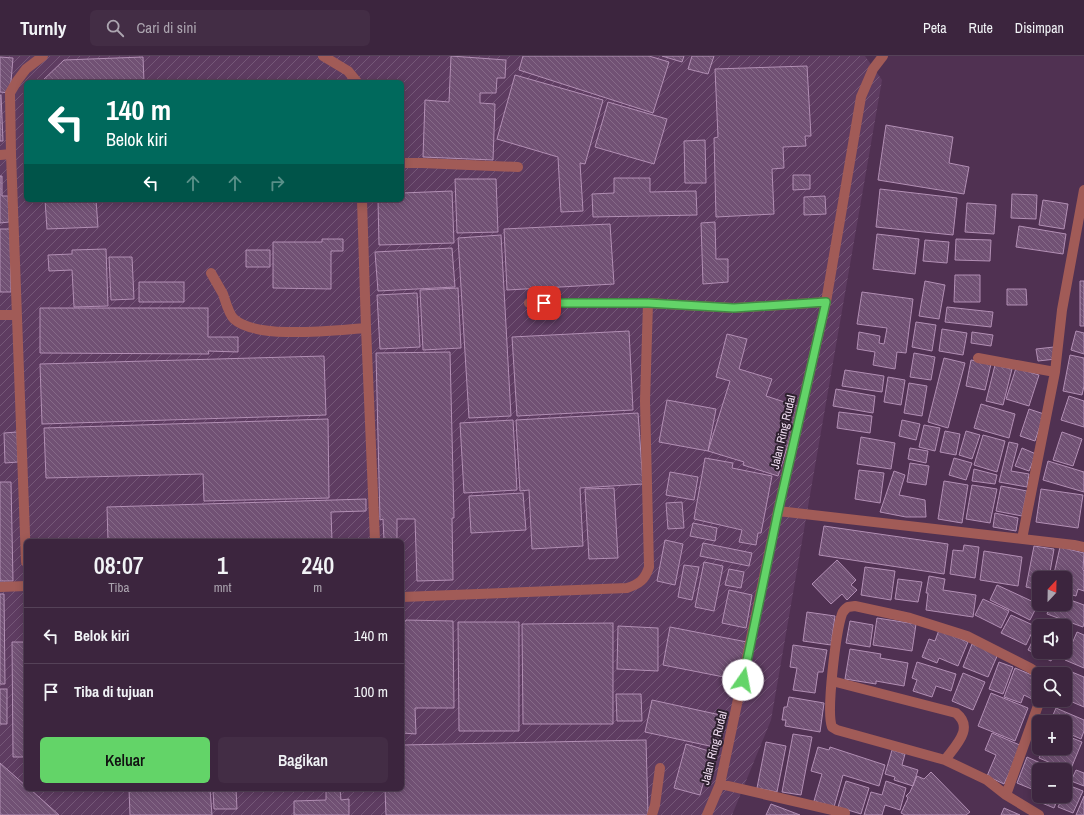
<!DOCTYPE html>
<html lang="id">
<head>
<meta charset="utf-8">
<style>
	body { margin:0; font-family:"Archivo Narrow",sans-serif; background:#432d45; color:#f1f3f6; height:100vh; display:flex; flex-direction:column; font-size:15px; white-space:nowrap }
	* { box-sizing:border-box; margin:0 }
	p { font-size:13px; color:#aca5b0 }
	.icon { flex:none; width:22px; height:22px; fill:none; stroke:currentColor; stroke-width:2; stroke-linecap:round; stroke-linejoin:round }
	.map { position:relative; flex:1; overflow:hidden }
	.side { position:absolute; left:24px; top:483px; width:380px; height:252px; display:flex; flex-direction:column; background:#3c253e; border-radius:6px; box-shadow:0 2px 10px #0003,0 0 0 1px #554258 }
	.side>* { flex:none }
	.guide { position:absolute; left:24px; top:24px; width:380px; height:122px; border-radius:6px; box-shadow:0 2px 10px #0003,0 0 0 1px #554258; background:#00695c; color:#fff; overflow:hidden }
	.needle { width:26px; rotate:22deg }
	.buttons { position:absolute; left:1032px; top:515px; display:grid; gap:8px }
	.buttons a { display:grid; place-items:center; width:40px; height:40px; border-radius:6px; background:#3c253e; box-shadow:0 2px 10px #0003,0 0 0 1px #554258; font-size:20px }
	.pin { position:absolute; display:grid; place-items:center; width:34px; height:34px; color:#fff; margin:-17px; border-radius:8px; box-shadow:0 2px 6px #0006 }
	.me { position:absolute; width:44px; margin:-22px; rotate:12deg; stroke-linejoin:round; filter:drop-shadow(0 0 3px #0008) }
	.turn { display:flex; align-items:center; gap:14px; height:84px; padding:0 16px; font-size:18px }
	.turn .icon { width:52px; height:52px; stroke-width:2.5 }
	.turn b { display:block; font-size:28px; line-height:34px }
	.lanes { display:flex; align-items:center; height:38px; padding:0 16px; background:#0003; justify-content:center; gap:20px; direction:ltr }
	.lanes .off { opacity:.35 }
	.eta { display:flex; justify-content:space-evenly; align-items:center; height:68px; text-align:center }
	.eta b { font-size:24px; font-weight:600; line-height:28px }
	.cta { display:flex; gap:8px; margin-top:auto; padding:8px 16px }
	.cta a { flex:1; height:46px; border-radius:6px; background:#63d468; color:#111; font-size:16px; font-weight:600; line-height:46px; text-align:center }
	.cta a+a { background:#432d45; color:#f1f3f6 }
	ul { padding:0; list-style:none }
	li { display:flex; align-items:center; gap:12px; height:56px; padding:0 16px; border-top:1px solid #554258 }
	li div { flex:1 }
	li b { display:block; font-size:15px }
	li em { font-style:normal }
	header { display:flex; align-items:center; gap:24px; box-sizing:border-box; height:56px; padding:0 20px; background:#3c253e; border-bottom:1px solid #554258 }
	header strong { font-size:19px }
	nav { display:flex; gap:22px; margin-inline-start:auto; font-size:14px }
	.search { width:280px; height:36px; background:#432d45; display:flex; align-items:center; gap:10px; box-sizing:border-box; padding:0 14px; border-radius:6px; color:#aca5b0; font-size:15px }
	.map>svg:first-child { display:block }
	.industrial { fill:url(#industrial-furrows); fill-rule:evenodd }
	.building { fill:url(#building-back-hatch); stroke:#b28fb4 }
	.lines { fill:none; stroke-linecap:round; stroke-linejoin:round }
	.service { stroke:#a15b57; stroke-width:10 }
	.minor { stroke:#a15b57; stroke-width:10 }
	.route-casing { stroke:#408a44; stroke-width:10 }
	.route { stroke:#63d468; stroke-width:7 }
	.labels { text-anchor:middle; stroke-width:4; stroke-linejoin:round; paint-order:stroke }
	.street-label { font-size:12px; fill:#f0ddf1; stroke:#2d202e }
</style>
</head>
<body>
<header>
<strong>Turnly</strong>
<div class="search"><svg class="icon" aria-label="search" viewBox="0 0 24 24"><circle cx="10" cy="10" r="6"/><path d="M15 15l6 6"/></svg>Cari di sini</div>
<nav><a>Peta</a><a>Rute</a><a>Disimpan</a></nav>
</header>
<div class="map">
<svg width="1084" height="759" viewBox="0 0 1084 759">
	<defs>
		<pattern id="industrial-furrows" width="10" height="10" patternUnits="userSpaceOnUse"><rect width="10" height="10" fill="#5e3c61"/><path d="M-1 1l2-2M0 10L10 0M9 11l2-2" fill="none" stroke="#755878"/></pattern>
		<pattern id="building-back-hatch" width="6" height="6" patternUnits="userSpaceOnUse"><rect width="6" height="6" fill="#715174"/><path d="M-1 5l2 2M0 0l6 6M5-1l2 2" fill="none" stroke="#866a88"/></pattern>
	</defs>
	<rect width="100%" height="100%" fill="#503152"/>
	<!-- industrial -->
	<path class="industrial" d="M0,0H865L882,24L771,664L732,759H0ZM26,26H402V144H26ZM26,485H402V733H26Z"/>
	<!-- building -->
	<path class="building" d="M451,0L506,4L505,22H497L496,37H480V47L495,48L493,104L423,101L425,44L449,46Z
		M523,0H649L669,6L653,57L519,14Z
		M662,0H684L682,6Z
		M692,0H714L708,18L688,13Z
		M0,1L13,2L10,37L0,36Z
		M143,1L144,26H41L64,4Z
		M807,10L811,80H805L806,90L783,91L784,112L772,113L774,158L716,161L714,82L718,81L715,13Z
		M515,19L603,44L585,108L580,107L583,155L561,156L558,101L497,83Z
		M240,24L241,26H215V25Z
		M0,39H1L3,85H0Z
		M608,46L667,63L654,108L595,91Z
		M886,69L953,81L949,107L969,111L964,138L878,124Z
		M705,84L706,127H685L684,85Z
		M793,119H810V133L793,134Z
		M0,120H2V140H8L9,166L0,167Z
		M614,122H650V136L696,135L697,159L593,161L592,138L614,137Z
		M455,123H496L498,176L457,177Z
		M880,133L957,142L953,179L876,171Z
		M452,135L454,187L379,189L378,144H402V137Z
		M1012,138L1037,139L1036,163L1011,162Z
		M825,140L826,158L804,159V141Z
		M45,144H96L98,171L47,173Z
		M1043,144L1068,148L1064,173L1039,169Z
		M967,147L996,149L994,178L965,176Z
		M715,166L716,203H728V226L703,228L701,167Z
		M610,168L614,228L507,234L504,173Z
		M1019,170L1066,178L1063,198L1016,191Z
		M0,173H10L11,236H0Z
		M877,178L919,183L915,218L873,213Z
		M501,179L511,360L469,362L458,182Z
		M322,183H343V195H331V233L273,232V186H322Z
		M956,183L991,184L990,205L955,204Z
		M925,184L949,186L947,207L923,205Z
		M452,192L455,231L378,235L375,196Z
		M106,193L108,250L74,251L72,214L49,215L48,199L72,198V194Z
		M246,194H270V211H246Z
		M109,201H132L134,243L111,244Z
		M955,219H980V246H954Z
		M925,225L945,229L939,263L919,260Z
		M1080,225H1084V270H1080Z
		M139,226H184V246H139Z
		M458,232L461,292L423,294L420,234Z
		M1007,233H1026L1027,249H1007Z
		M862,236L913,243L906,297L897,296L895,313L873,309L875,296L857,293L859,276L880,280L879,287L884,288L887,272L857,268Z
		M417,237L420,291L380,293L377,239Z
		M947,251L993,256L991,271L945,266Z
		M40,252H208V281H238V296L208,295L209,298L40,297Z
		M916,266L936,269L932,295L912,291Z
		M942,273L967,277L963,299L939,295Z
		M629,275L633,354L517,360L512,281Z
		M1076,275L1084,277V298L1071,294Z
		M972,276L993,279L991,290L971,287Z
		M727,278L747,283L739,313L772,323L766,340L800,351L778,420L743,409L744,406L708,395L730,325L716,321Z
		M1054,291L1056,303L1038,305L1036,293Z
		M450,296L454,462H452L453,524L417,525L415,463H397V485H384L383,463L380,464L376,297Z
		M914,297L935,301L931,324L910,321Z
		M1070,299L1084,302V330L1082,339L1063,335Z
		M324,300L326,359L42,368L40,308Z
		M944,302L965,307L948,372L928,366Z
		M971,304L991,308L985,334L966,330Z
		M995,309L1012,313L1003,349L986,345Z
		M1016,312L1039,319L1029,350L1006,343Z
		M845,314L884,320L882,336L842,330Z
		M888,321L905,324L901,349L884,346Z
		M909,327L927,330L922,360L904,357Z
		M836,333L875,340L873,357L833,350Z
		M1069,340L1084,345V371L1061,364Z
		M667,344L716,353L708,395L659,386Z
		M981,348L1015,358L1009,382L974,372Z
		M1029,353L1044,358L1035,385L1020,380Z
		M839,356L872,360L870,377L837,372Z
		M638,357L643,428L580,432L583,490L532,493L529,434L520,435L516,364Z
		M328,363L329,442L204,445L203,418L46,422L44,372Z
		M513,364L517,434L464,437L460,367Z
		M902,364L920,368L916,384L899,380Z
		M924,369L940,372L935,395L919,391Z
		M945,375L960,378L956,399L940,396Z
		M966,375L980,379L972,403L959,399Z
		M17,376L18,406L5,407L4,377Z
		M1062,376L1082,383L1073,410L1053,404Z
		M983,379L1005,385L997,416L974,409Z
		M861,381L895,387L891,413L857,408Z
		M1009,386L1018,388L1011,415L1029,418L1027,431L999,426Z
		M910,392L928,395L926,407L908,403Z
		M1022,392L1036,398L1029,415L1015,410Z
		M705,402L733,407L732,412L772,420L761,477H758L756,489L739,486L742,474L694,463Z
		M954,402L972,407L966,424L949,419Z
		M1048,405L1084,416V436L1043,424Z
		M910,407L929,410L926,429L907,426Z
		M974,413L997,419L995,428L972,425Z
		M859,414L884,417L880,447L855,443Z
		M894,415L905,419L899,439L925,444L926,461H906L880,456Z
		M670,416L698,421L694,444L666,439Z
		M944,425L968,429L962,467L938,463Z
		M0,426H11L13,525H0Z
		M972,429L997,433L990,467L966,463Z
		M1001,430L1027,435L1022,460L996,455Z
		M614,432L618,502L589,503L585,433Z
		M1041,433L1083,439L1078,472L1036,466Z
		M523,437L526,474L471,477L469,440Z
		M366,443V455L331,456L332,485H108L107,451Z
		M682,446L684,472L668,473L666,447Z
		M995,457L1018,462L1016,475L993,471Z
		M693,467L717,472L715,485L690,480Z
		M824,470L948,488L944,518L819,499Z
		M665,484L683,488L675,529L657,525Z
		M703,487L752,497L749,510L700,500Z
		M964,489L979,491L975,522L950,518L953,494L963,495Z
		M1034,490L1054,493L1049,522H1039V534L1026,531Z
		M1060,491L1084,497L1083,514L1084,515V535L1078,533L1076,540L1065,537V522H1053Z
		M984,495L1022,501L1018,530L980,524Z
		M837,504L856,524L851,529L857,534L847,544L842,538L831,548L812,528Z
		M704,506L723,510L714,555L695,551Z
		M684,509L699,511L692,544L678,541Z
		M865,511L895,515L891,544L861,539Z
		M729,513L744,516L741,532L725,529Z
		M929,520L945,523L943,534L976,539L973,561L926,554L928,537H926Z
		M898,523L922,526L918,546L895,543Z
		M997,529L1038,548L1030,564L990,544Z
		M729,534L752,539L746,572L722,567Z
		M0,538H4L5,628H0Z
		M1065,542L1084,549V567L1083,571L1047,558L1050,548H1065Z
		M983,543L1009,555L1001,572L975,559Z
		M807,556L835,560L831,589L803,585Z
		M1011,559L1035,570L1026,589L1001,577Z
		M877,562L916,568L912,595L873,589Z
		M406,564L453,565L454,652H415L416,678L402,677V566L406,565Z
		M850,565L873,569L870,591L846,587Z
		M458,566H519V675H459Z
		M613,567V668H523L522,568Z
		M618,570L658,572V615L617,613Z
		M670,571L747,586L739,624L663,609Z
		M1039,572V596H1055L1051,605L1028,594Z
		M939,574L968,586L958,610L939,602L937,607L922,601L929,583L935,585Z
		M1077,576L1084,579V612L1065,604Z
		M12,586H26V701H13Z
		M972,588L998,598L988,621L963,611Z
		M793,589L827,594L823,616H818L815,637L793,634L797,612L790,611Z
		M850,593L881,598L880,602L908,607L904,630L876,625V628L845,623Z
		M917,606L956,618L951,635L936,630L932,641L913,635L917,624L912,622Z
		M999,606L1013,611L1003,638L989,633Z
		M1015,612L1032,619L1031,622L1039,625V632L1034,644L1024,639L1021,647L1004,641Z
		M1067,614L1084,621V651L1065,643V620Z
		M963,617L985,626L973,654L952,645Z
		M0,633H7V668H0Z
		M991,637L1028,652L1015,685L978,670Z
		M616,638H641L642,665H617Z
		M789,641L824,647L820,676L785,670L786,664H782L784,651H787Z
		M652,644L725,660L719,692L645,676Z
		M1056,652L1084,664V675L1081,683L1065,676V666H1050Z
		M992,677L1022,690L1004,728L987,720L996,699L985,694Z
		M793,678L812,681L801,739L782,736Z
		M1065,679L1082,686L1070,715L1039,702L1043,692H1065Z
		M646,684L648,759H386L385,733H402V689Z
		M766,686L786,690L777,736L757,732Z
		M686,688L712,696L700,739L674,732Z
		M818,691L829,694L830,691L885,709L879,730L843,719L834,751L814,745L822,718L811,715Z
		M892,694L905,698L902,709L918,714L913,730L894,724L895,721L885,718Z
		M1027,701L1056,714H1039V736L1017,727Z
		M0,707L26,730V733H30L59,759H0Z
		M1076,714L1084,717V730L1071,725Z
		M931,716L970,756L966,759H905L901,757L908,742L906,740L910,736L917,720L924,723Z
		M846,725L869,732L861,758L838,751Z
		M886,725L906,732L900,754L885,749L882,759H864L871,736L882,739Z
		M1068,729L1083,735L1073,757L1058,751L1063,740H1065V735Z
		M129,733H210L212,759H130Z
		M213,733H236L237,753H214Z
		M326,733H340L341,744L349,743V759H294V745L326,744Z
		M1039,740H1059L1054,752L1037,745Z
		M1084,740V759H1076Z
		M771,748L800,759H766Z
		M1004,752L1020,759H1001Z"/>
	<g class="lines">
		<!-- service -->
		<path class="service" d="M323,0L348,15L357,26
			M0,99L11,98
			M402,107H422L518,111
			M362,144L366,272L375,485
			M211,217C215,224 219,231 223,238C225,244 229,259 234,263C257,284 335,274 366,272
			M529,247H648
			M0,259H17
			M26,506L11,98L10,37L17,25L26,13L43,0
			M0,531L26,530
			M402,541L627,532C639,528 645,524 649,511L645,345L648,247L734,252L826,246
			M652,759L655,749L660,712"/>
		<!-- minor -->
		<path class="minor" d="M978,302L1055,316
			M778,455L1074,489L1084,491
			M1022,483L1055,316L1062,254L1084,134
			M1039,618L1030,612L967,580L910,562L855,550L848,551C845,553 843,555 842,558C836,575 826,656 832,671L837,674L945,704L987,724L1006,739L1039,759
			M832,625L956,657C975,672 955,690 945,704
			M720,728L845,757
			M1006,739L1040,644
			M707,759L720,728L778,455L826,246L861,41L873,13L883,0"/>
	</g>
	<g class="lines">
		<!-- route casing -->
		<g class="route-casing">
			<path id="route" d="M544,247H648L734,252L826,246L778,456L743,624"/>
		</g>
		<!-- route -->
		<use href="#route" class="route"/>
	</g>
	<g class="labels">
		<!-- street labels -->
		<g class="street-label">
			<text transform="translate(783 376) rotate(-77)" y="4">Jalan Ring Rudal</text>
			<text transform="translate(714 692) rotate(-76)" y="4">Jalan Ring Rudal</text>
		</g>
	</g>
</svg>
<div class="buttons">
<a><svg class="needle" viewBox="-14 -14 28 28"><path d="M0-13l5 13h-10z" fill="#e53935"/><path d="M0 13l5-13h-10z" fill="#aca5b0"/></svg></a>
<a><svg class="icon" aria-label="sound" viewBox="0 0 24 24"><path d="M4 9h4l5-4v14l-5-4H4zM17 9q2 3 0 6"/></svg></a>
<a><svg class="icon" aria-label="search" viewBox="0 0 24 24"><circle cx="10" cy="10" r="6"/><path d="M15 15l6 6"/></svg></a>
<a>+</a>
<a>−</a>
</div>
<div class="pin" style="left:544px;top:247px;background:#d93025"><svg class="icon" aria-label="arrive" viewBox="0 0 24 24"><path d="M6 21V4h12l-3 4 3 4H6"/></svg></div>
<svg class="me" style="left:743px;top:624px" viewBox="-20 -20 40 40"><circle r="19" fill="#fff"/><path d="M0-13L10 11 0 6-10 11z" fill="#63d468"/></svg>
<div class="guide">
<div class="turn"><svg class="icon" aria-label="left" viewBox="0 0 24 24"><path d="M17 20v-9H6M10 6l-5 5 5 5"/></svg><div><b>140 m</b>Belok kiri</div></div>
<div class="lanes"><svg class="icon" aria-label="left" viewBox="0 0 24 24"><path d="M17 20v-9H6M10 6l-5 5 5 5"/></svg><svg class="icon off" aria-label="ahead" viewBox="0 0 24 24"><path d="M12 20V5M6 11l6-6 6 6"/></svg><svg class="icon off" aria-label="ahead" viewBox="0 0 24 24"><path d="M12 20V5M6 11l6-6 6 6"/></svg><svg class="icon off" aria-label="right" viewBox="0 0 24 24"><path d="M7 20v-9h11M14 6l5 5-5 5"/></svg></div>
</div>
<section class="side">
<div class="eta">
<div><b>08:07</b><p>Tiba</p></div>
<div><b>1</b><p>mnt</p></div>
<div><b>240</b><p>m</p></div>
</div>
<ul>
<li><svg class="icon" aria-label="left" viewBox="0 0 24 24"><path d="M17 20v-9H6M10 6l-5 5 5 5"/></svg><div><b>Belok kiri</b></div><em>140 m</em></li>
<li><svg class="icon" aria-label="arrive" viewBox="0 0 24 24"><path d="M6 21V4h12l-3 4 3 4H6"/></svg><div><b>Tiba di tujuan</b></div><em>100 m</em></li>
</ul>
<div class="cta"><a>Keluar</a><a>Bagikan</a></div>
</section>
</div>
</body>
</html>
